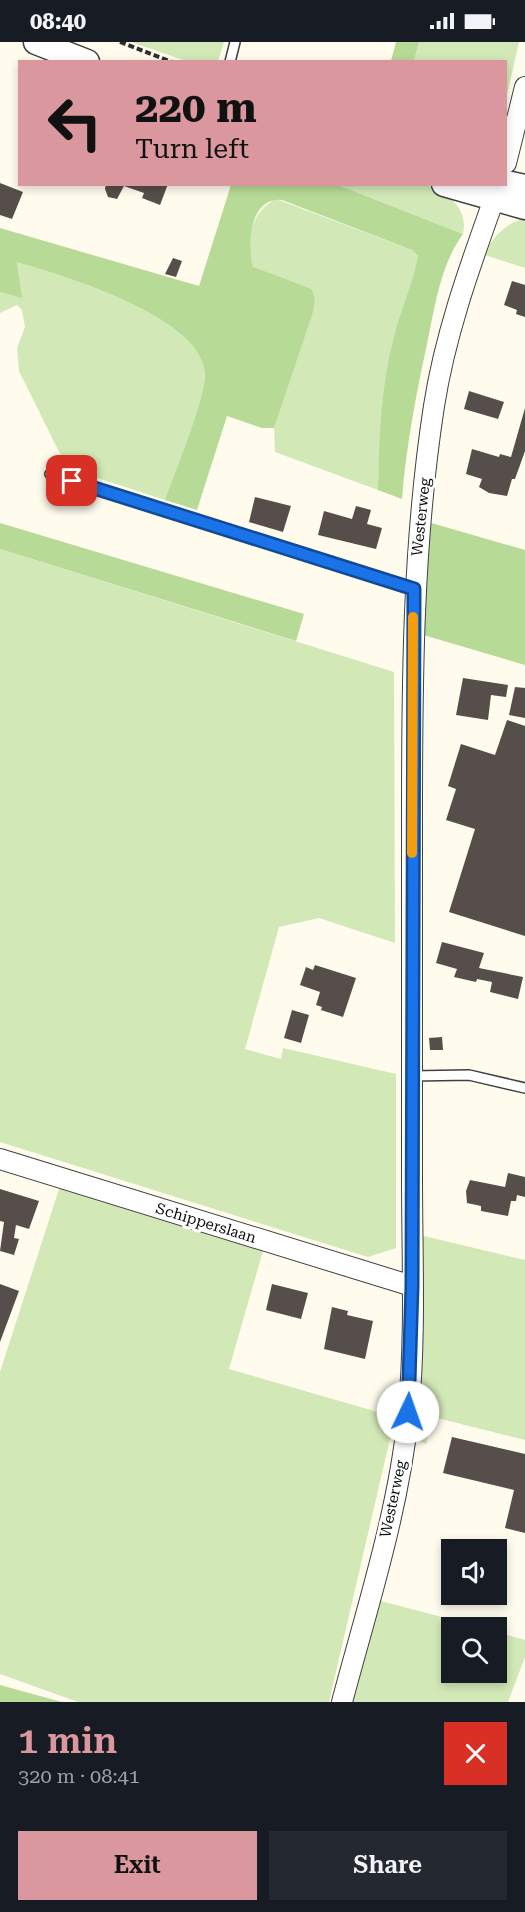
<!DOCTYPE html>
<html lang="en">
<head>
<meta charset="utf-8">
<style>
	body { margin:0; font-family:"Roboto Serif",serif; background:#242831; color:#f1f3f6; height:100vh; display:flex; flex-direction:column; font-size:22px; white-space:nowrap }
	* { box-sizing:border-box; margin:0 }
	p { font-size:20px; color:#9ea1a6 }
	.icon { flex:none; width:33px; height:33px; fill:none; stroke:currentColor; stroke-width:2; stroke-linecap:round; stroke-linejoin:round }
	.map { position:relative; height:1660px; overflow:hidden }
	.details { display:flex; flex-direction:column; background:#171b24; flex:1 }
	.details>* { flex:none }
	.hud { position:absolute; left:18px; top:18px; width:489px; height:126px; border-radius:0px; box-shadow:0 3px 9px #0003; background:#da979d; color:#111; overflow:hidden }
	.tools { position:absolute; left:441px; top:1497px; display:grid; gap:12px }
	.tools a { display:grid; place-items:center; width:66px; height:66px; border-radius:0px; background:#171b24; box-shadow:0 3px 9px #0003; font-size:30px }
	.pin { position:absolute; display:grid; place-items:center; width:51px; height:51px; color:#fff; margin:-26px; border-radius:12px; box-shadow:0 3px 9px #0006 }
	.me { position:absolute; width:66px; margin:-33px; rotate:3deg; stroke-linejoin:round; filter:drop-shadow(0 0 4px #0008) }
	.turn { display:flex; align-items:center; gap:21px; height:126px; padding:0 18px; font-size:27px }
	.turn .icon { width:78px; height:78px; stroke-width:2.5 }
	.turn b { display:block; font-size:42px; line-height:51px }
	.round { display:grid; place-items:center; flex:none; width:63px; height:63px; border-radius:0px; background:#242831 }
	.head { display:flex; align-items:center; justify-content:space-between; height:102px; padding:0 18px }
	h1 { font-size:36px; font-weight:600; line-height:45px; color:#da979d }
	.primary-button { display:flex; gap:12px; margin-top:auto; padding:12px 18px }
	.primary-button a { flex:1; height:69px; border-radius:0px; background:#da979d; color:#111; font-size:24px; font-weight:600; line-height:69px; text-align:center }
	.primary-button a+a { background:#242831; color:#f1f3f6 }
	.status { display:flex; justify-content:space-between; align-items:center; height:42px; padding:0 30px; background:#171b24; direction:ltr }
	.status svg { height:16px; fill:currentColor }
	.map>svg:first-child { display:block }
	.green { fill:#d2e9b7 }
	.forest { fill:#b7da97 }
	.building { fill:#564e4a }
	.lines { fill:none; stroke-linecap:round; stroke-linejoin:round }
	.service-casing { stroke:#404040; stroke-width:12 }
	.minor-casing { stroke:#404040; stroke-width:22 }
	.tertiary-casing { stroke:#404040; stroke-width:27 }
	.path { stroke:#2f2f2f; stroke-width:4; stroke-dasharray:6 3; stroke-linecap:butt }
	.service { stroke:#fff; stroke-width:9 }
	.minor { stroke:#fff; stroke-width:20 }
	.tertiary { stroke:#fff; stroke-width:24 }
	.route-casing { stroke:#114b97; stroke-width:15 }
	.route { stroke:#1a73e8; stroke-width:10 }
	.slow { stroke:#f59e0b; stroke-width:10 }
	.labels { text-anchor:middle; stroke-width:6; stroke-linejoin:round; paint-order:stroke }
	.street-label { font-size:15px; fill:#0d0d0d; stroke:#fff }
</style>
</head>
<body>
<div class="status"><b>08:40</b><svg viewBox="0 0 49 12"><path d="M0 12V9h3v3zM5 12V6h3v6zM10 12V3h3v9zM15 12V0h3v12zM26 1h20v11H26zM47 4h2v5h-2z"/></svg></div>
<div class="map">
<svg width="525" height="1660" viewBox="0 0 525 1660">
	<rect width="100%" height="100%" fill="#fffbed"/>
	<!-- green -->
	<path class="green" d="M131,0H224L218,19H186Z
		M419,0H519L506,57V20L414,19Z
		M422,142C446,149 469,165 463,192L338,143Z
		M276,157L412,208L418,214C413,241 401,267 395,294C382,345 379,395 378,448L275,410L274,386L315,257L312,247L253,226C246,199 249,171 276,157Z
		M525,176V226L485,213C491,195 507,181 525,176Z
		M17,220C63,234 202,274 205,332C206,355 174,432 165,458L67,426L19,329L17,306L25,285L22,268L17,263L0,271V250L21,255Z
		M0,507L394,630L395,901L319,876L279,885L245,1007L281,1017L283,1006L396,1032V1206L368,1215L0,1100Z
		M60,1144L263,1209L229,1327L395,1375L329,1660H78L0,1632V1330Z
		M420,1193L525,1218V1398L433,1375L426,1402L414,1396Z
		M377,1558L480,1585L452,1586V1630H496L497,1590L525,1598V1615L508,1660H350Z"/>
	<!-- forest -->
	<path class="forest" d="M396,0H419L414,19H391Z
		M231,143H338L463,192C440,224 435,264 427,302C416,353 406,405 402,457L378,448C379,395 381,342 395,291C402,265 413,240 418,214L412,208L282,158C249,155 247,203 253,225L312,247L315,257L313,270L274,386H262L227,374L197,468L165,458C174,432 206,355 205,332C202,274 63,234 17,220L22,256L0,250V186L199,244Z
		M428,480L525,508V623L420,592Z
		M0,481L304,572L296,599L0,507Z
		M0,1643L62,1660H0Z"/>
	<!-- building -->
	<path class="building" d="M0,141L23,150L12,177L0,173Z
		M106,142H168L160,163L142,156L144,151L124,144L117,157L108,155L105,147Z
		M173,216L182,219L176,235L165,232Z
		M512,239L525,243V275L516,272L517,268L504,263Z
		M469,349L504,360L498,377L464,367Z
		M525,366V409L515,437H512L507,454L489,451L479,445L482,437L466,432L472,407L499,415L500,412L511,415Z
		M255,455L291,464L283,490L249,480Z
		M356,464L371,468L367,482L382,486L376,507L318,493L324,469L352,477Z
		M463,636L508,643L506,655L491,653L488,678L456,673Z
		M515,645L525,646V676L509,673Z
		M507,678L525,684V894L449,870L475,787L446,778L456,747L448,744L461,702L495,713Z
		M442,900L484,911L479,926L523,935L518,957L490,950L492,940L477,937L476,940L454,935L457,927L436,921Z
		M315,923L356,936L343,975L321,968L322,965L316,963L320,950L300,943L306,925L313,928Z
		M292,968L309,973L301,1001L284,996Z
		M442,995L443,1008H430L429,996Z
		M508,1131L525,1135V1155L517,1153L516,1159H511L508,1174L481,1169V1164L467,1161L466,1149L470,1138L505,1145Z
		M0,1147L39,1159L29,1187L16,1183L14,1196L19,1197L14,1213L0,1209L4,1180L0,1179Z
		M0,1242L19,1249L0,1300Z
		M272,1242L308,1251L301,1277L266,1268Z
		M332,1265L348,1269L347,1273L373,1279L365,1317L324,1307Z
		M452,1395L525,1412V1491L505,1486L514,1448L443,1431Z"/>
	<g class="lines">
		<!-- service casing -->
		<g class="service-casing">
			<path id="service" d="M230,20L235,0
				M50,432L414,547
				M412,1034L469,1033L525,1046"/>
		</g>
		<!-- minor casing -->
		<g class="minor-casing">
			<path id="minor" d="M506,121L525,45
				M0,1117L412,1244
				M342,1660C367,1566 398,1471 408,1375C416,1296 412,1215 412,1135C412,1014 412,893 412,772C412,635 413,500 434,364C446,287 473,216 499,143"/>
		</g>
		<!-- tertiary casing -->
		<g class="tertiary-casing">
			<path id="tertiary" d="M36,0L87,20
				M506,141L525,145
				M444,142L525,165"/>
		</g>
		<!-- path -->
		<path class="path" d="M120,0L172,20"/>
		<!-- service -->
		<use href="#service" class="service"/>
		<!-- minor -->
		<use href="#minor" class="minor"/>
		<!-- tertiary -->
		<use href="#tertiary" class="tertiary"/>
	</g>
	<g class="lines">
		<!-- route casing -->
		<g class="route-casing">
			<path id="route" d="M72,439L414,547L412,1244L408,1370"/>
		</g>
		<!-- route -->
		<use href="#route" class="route"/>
		<!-- slow -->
		<path class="slow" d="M412,811L413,575"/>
	</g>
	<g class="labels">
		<!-- street labels -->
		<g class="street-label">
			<text transform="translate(421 475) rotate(-84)" y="5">Westerweg</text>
			<text transform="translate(206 1181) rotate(17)" y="5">Schipperslaan</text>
			<text transform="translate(393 1457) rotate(-78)" y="5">Westerweg</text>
		</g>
	</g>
</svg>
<div class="tools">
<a><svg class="icon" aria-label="sound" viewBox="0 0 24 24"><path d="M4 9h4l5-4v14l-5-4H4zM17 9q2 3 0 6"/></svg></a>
<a><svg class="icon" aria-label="search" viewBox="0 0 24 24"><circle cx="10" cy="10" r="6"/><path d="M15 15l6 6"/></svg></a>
</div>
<div class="pin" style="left:72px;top:439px;background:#d93025"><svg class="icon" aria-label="arrive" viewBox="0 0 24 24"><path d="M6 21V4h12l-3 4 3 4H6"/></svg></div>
<svg class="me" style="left:408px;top:1370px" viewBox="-20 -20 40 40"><circle r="19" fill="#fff"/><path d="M0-13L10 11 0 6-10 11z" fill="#1a73e8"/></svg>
<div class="hud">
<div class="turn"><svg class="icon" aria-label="left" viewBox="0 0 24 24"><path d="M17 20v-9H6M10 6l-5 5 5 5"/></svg><div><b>220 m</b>Turn left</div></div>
</div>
</div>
<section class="details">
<div class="head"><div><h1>1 min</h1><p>320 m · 08:41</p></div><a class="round" style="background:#d93025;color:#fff"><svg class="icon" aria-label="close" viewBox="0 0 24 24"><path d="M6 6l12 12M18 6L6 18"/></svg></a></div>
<div class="primary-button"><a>Exit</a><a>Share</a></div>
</section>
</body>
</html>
